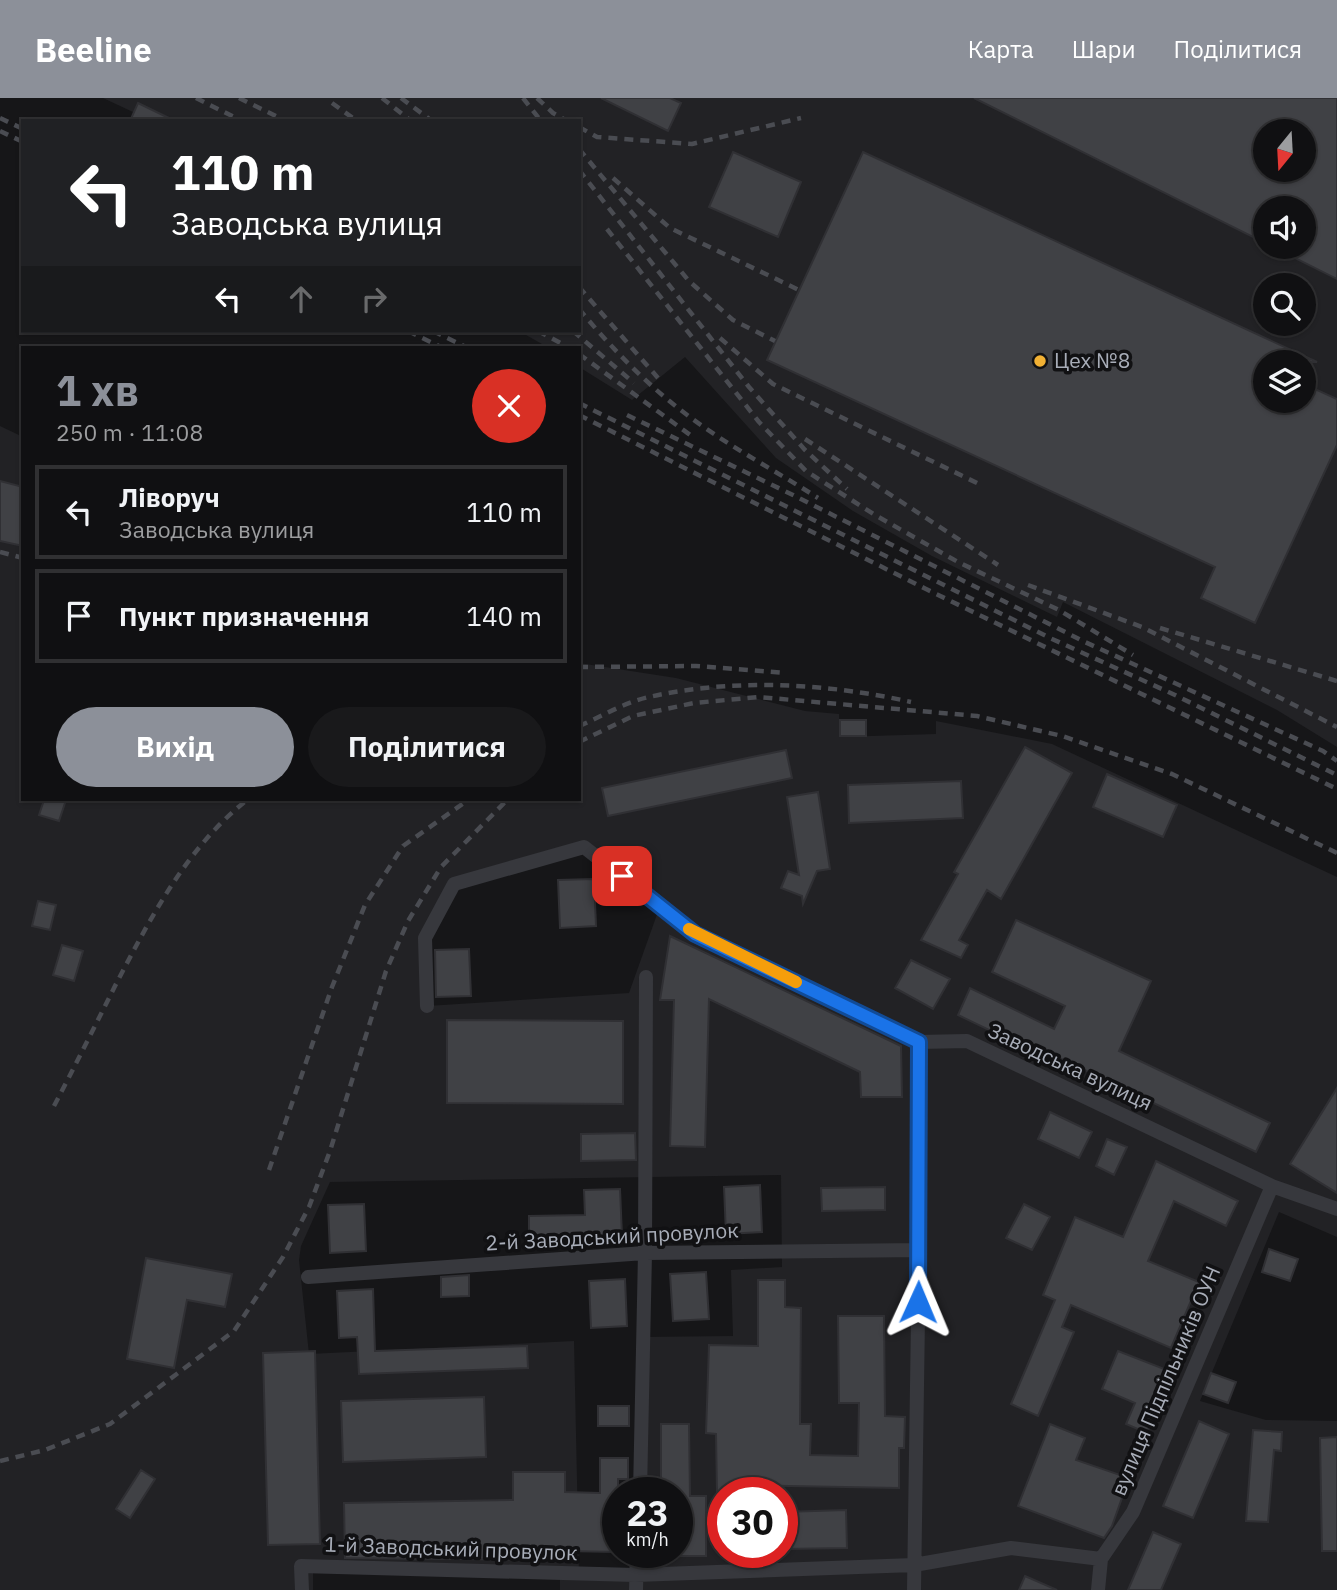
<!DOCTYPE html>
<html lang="uk">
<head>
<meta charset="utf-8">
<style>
	body { margin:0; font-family:"IBM Plex Sans",sans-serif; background:#19191b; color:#f1f3f6; height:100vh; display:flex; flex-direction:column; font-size:26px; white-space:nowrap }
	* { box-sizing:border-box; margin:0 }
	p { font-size:23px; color:#9c9d9f }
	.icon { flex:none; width:38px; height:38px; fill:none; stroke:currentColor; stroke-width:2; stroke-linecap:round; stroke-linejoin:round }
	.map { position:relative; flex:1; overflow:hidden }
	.drawer { position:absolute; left:21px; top:248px; width:560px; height:455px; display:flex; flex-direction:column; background:#101012; border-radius:0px; box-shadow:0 2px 5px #0004,0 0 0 2px #303032 }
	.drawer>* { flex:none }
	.banner { position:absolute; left:21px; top:21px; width:560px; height:214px; border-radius:0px; box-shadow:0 2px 5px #0004,0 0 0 2px #303032; background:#202124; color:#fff; overflow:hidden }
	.needle { width:46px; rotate:198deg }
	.tools { position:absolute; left:1253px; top:21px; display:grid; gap:14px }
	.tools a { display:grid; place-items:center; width:63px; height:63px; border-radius:50%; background:#101012; box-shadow:0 2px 5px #0004,0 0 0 2px #303032; font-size:35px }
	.speed { position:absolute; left:602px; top:1379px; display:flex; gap:14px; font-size:35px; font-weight:700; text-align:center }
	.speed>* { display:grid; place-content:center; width:91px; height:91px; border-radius:50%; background:#101012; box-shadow:0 2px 5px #0004,0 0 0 2px #303032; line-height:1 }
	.speed small { font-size:18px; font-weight:400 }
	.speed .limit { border:10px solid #d22; background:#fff; color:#111 }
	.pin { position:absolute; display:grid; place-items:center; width:60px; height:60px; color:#fff; margin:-30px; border-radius:14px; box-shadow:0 4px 10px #0006 }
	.me { position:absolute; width:77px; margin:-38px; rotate:1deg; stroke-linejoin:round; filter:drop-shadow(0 0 5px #0008) }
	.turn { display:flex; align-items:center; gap:24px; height:147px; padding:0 35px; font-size:32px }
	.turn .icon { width:91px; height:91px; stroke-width:2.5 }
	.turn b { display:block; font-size:49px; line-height:60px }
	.lanes { display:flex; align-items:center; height:66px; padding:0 35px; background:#0003; justify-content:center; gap:35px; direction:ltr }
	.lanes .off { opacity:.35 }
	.round { display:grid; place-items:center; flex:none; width:74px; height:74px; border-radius:37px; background:#19191b }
	.overview { display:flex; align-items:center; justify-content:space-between; height:119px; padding:0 35px }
	h1 { font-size:42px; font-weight:800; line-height:52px; color:#8c9099 }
	.button { display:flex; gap:14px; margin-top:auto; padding:14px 35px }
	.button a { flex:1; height:80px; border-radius:42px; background:#8c9099; color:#fff; font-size:28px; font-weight:800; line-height:80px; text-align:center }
	.button a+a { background:#19191b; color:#f1f3f6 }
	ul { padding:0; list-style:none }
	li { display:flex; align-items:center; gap:21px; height:94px; margin:0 14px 10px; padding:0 21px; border:4px solid #303032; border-radius:0px }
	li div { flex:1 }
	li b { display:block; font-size:26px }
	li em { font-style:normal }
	header { display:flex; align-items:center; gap:42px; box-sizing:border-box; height:98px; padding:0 35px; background:#8c9099; color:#fff }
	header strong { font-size:33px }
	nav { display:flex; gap:38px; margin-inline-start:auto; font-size:24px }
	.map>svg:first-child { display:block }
	.built { fill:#222225; fill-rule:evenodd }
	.building { fill:#404145; stroke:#303034; stroke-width:2; fill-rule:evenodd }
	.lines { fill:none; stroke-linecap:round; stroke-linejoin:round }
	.minor { stroke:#37383d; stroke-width:14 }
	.rail { stroke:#4a4c52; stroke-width:4.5; stroke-dasharray:9 7; stroke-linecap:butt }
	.route-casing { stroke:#114b97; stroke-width:18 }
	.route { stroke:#1a73e8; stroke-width:12 }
	.slow { stroke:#f59e0b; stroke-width:12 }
	.poi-dot { fill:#f2b134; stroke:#111113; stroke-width:2.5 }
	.labels { text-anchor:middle; stroke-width:7; stroke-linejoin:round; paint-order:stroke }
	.poi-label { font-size:21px; fill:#a8adb8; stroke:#111113; text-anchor:start }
	.street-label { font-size:21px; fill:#a8adb8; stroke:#111113 }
</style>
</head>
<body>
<header>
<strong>Beeline</strong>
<nav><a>Карта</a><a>Шари</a><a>Поділитися</a></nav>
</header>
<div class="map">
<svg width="1337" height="1492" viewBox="0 0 1337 1492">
	<rect width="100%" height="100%" fill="#161618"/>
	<!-- built -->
	<path class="built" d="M103,0H1337V649L1277,612L1063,504L1057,519L932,458L853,413L776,360L685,259L632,302L579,269V250H549L519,233H579V23H130L133,14ZM1265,33H1304V72H1265ZM1265,110H1304V149H1265ZM1265,187H1304V226H1265ZM1265,264H1304V303H1265Z
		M0,328L23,339V702H579V565L676,580L805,613L839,616V639L936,636V623L1052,646L1337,779V1139L1279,1114L1200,1303L1266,1322L1337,1323V1492H560V1476L313,1469V1492H0ZM584,749L660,808L629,895L427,908L425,840L455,786ZM781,1077L782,1169L731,1172L733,1238L643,1239L638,1395H677V1454H636L635,1477L579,1475L574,1243L309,1256L299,1162L301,1148L330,1084ZM723,1395H782V1454H723Z"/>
	<!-- building -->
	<path class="building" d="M601,0H670L681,5L668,33Z
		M974,0H1337V181L1273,149H1304V110H1265V145ZM1265,33H1304V72H1265Z
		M138,5L175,23H130Z
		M733,54L801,84L778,139L709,109Z
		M863,54L1317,264H1265V303H1304V286L1337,301V347L1255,525L1201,500L1215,469L767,262Z
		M0,383L23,389V448L0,443Z
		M840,622H866V638H840Z
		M1025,649L1072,675L1001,801L987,792L959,842L968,847L961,860L921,842L958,776L954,774Z
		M786,652L792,680L608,718L602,690Z
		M1107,676L1177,707L1163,739L1093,709Z
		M961,683L963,720L849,725L848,687Z
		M818,694L830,771L817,773L803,806L802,798L781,790L788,773L799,777L787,699Z
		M44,702H66L59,723L39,717Z
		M594,781L596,828L560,830L558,782Z
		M38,803L56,807L50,832L32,828Z
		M1016,822L1151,883L1119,953L1270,1025L1256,1054L1043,952L1041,957L958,917L970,890L1054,931L1065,908L992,874Z
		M670,838L901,948L902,999H861L860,974L709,901L705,1049L670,1048L674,902H660Z
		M62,847L83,853L74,883L53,877Z
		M469,851L471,898L436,899L435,852Z
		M911,862L950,881L933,911L895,890Z
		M447,922L623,923V1006L447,1005Z
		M1337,990V1095L1290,1066Z
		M1050,1014L1092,1034L1079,1060L1038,1041Z
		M635,1035L636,1062L581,1063V1036Z
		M1107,1041L1127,1049L1114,1077L1096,1068Z
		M1156,1063L1238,1103L1226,1128L1174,1103L1148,1163L1199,1184L1171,1250L1071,1207L1062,1229L1074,1234L1038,1318L1011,1306L1055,1202L1043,1197L1075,1119L1123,1139Z
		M760,1087L762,1134L726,1136L724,1089Z
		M885,1089V1112L822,1113L821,1090Z
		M620,1091L622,1138L567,1140L568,1146L529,1147V1118L585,1117L584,1092Z
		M364,1106L366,1153L330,1155L328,1107Z
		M1024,1106L1050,1119L1032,1152L1006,1140Z
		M1269,1151L1298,1161L1290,1183L1262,1174Z
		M146,1160L232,1176L225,1209L187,1202L174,1270L127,1261Z
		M706,1174L709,1221L673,1223L670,1176Z
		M469,1177V1198L441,1199V1179Z
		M625,1181L627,1228L591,1230L589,1183Z
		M758,1182H785V1209L801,1210L800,1326H811L810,1357L858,1358L859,1305H839L838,1218H884L885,1318L905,1319L904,1350H899V1390L738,1387V1395H717L716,1336L706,1335L709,1247L758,1248Z
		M373,1191L375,1253L527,1248L528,1270L359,1276L357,1239L339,1240L337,1193Z
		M315,1253L320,1446L268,1447L263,1255Z
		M1118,1253L1172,1274L1147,1335L1126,1326L1135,1305L1102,1291Z
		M1211,1275L1236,1284L1228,1305L1203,1296Z
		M484,1299L486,1359L343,1364L341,1303Z
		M598,1308H629V1328H598Z
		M1199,1323L1229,1336L1193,1420L1163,1408Z
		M661,1326H689L690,1398H706V1458H677V1395H661Z
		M1050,1326L1085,1340L1076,1362L1129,1380L1112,1428L1104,1440L1018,1408Z
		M1253,1332L1282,1334L1281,1353L1274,1352L1268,1424L1246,1423Z
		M1337,1339V1453H1322L1320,1340Z
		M600,1360H628V1381H618V1454L566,1453V1462L345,1460L344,1405L513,1402V1374H565V1394L600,1395Z
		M141,1372L155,1381L130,1420L116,1411Z
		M846,1412L847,1450L782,1451V1414Z
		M1153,1434L1181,1446L1161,1492H1128Z
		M1025,1478L1057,1492H1019Z"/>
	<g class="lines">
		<!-- minor -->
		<path class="minor" d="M427,908L425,840L454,786L584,749L695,836L919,944L967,943L1272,1088L1337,1111
			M308,1179L645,1155L919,1152
			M640,1395L645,1155L646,879
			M302,1492L301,1468L635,1477L914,1467L1011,1450L1101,1461
			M636,1492L637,1454
			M914,1492L919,1152V944
			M1098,1492L1101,1461L1133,1414L1272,1088"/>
		<!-- rail -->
		<path class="rail" d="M196,0L242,23
			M239,0L286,23
			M382,0L411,23
			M401,0L432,23
			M523,0L541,23
			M537,0L553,15L567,23
			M332,5L357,23
			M0,20L23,31
			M579,29L597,39L692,46L801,20
			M0,33L23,44
			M579,51L689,183L733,222L775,243
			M579,72L749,289L805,352L847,391
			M613,80L670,130L799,192
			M607,131L759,324L806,373L875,417L958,464L1059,512L1133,557
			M579,189L658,280
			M579,211C609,247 645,285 682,313C724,346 773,371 818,400
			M408,233L443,250
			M433,233L468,250
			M538,233L570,250
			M573,233L634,285
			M720,240L773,286L979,386
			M579,256L693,339
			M579,305L1050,540L1175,597L1337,677
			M579,317L926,491L1337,691
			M627,317L793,397L1085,544L1323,653L1337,663
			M805,341L998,467
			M0,454L23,460
			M1028,487L1142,529L1337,629
			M1160,530L1337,583
			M579,569L696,568L786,575
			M579,628C601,619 625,604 649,599C733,580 827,585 911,604
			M579,644L633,618L694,605L758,599L977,618L1062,638L1172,676L1337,755
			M54,1008C75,968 95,928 115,888C150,821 186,750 247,702
			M269,1072L332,889L365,807L403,748L468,702
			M0,1363L45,1352L110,1326L234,1233L283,1159L309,1109L330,1053L386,873L408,823L441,769L507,702"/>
	</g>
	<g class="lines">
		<!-- route casing -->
		<g class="route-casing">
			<path id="route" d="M622,778L695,836L919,944L918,1204"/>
		</g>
		<!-- route -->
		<use href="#route" class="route"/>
		<!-- slow -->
		<path class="slow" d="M689,831L796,884"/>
	</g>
	<!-- markers -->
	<circle class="poi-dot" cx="1040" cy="263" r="7"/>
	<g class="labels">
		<!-- poi labels -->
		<g class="poi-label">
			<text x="1054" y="270">Цех №8</text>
		</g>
		<!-- street labels -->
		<g class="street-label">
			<text transform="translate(1070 969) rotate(25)" y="7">Заводська вулиця</text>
			<text transform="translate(612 1139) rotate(-3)" y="7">2-й Заводський провулок</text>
			<text transform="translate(1166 1283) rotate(-67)" y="7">вулиця Підпільників ОУН</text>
			<text transform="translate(451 1451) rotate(2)" y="7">1-й Заводський провулок</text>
		</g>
	</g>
</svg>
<div class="tools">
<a><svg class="needle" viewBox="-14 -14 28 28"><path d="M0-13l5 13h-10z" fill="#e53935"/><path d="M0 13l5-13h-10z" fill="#9c9d9f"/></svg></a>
<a><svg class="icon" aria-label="sound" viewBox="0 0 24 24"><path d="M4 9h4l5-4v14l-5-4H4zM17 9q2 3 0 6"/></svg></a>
<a><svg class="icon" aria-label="search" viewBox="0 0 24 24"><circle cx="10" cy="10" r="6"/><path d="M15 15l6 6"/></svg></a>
<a><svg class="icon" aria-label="layers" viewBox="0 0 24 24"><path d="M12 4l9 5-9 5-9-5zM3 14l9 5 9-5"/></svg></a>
</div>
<div class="speed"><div>23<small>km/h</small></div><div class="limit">30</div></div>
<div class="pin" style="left:622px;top:778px;background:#d93025"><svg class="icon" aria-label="arrive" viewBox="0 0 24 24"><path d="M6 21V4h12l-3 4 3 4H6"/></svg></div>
<svg class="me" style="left:918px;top:1204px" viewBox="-20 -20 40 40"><path d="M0-17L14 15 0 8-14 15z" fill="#1a73e8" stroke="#fff" stroke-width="4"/></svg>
<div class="banner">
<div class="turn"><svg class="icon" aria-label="left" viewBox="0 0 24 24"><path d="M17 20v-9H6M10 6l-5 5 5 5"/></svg><div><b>110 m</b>Заводська вулиця</div></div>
<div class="lanes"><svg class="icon" aria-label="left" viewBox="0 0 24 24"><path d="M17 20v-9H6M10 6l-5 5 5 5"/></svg><svg class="icon off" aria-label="ahead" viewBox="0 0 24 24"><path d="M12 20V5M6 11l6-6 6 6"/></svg><svg class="icon off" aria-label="right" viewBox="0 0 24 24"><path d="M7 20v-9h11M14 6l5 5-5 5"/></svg></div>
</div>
<section class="drawer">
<div class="overview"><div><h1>1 хв</h1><p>250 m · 11:08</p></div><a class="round" style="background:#d93025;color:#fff"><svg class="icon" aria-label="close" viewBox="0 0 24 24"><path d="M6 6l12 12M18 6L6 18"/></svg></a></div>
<ul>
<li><svg class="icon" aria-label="left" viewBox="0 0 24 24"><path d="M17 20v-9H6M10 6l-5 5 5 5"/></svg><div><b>Ліворуч</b><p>Заводська вулиця</p></div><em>110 m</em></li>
<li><svg class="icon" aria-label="arrive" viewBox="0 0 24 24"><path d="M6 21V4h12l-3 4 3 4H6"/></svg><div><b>Пункт призначення</b></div><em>140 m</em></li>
</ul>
<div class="button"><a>Вихід</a><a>Поділитися</a></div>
</section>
</div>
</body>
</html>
